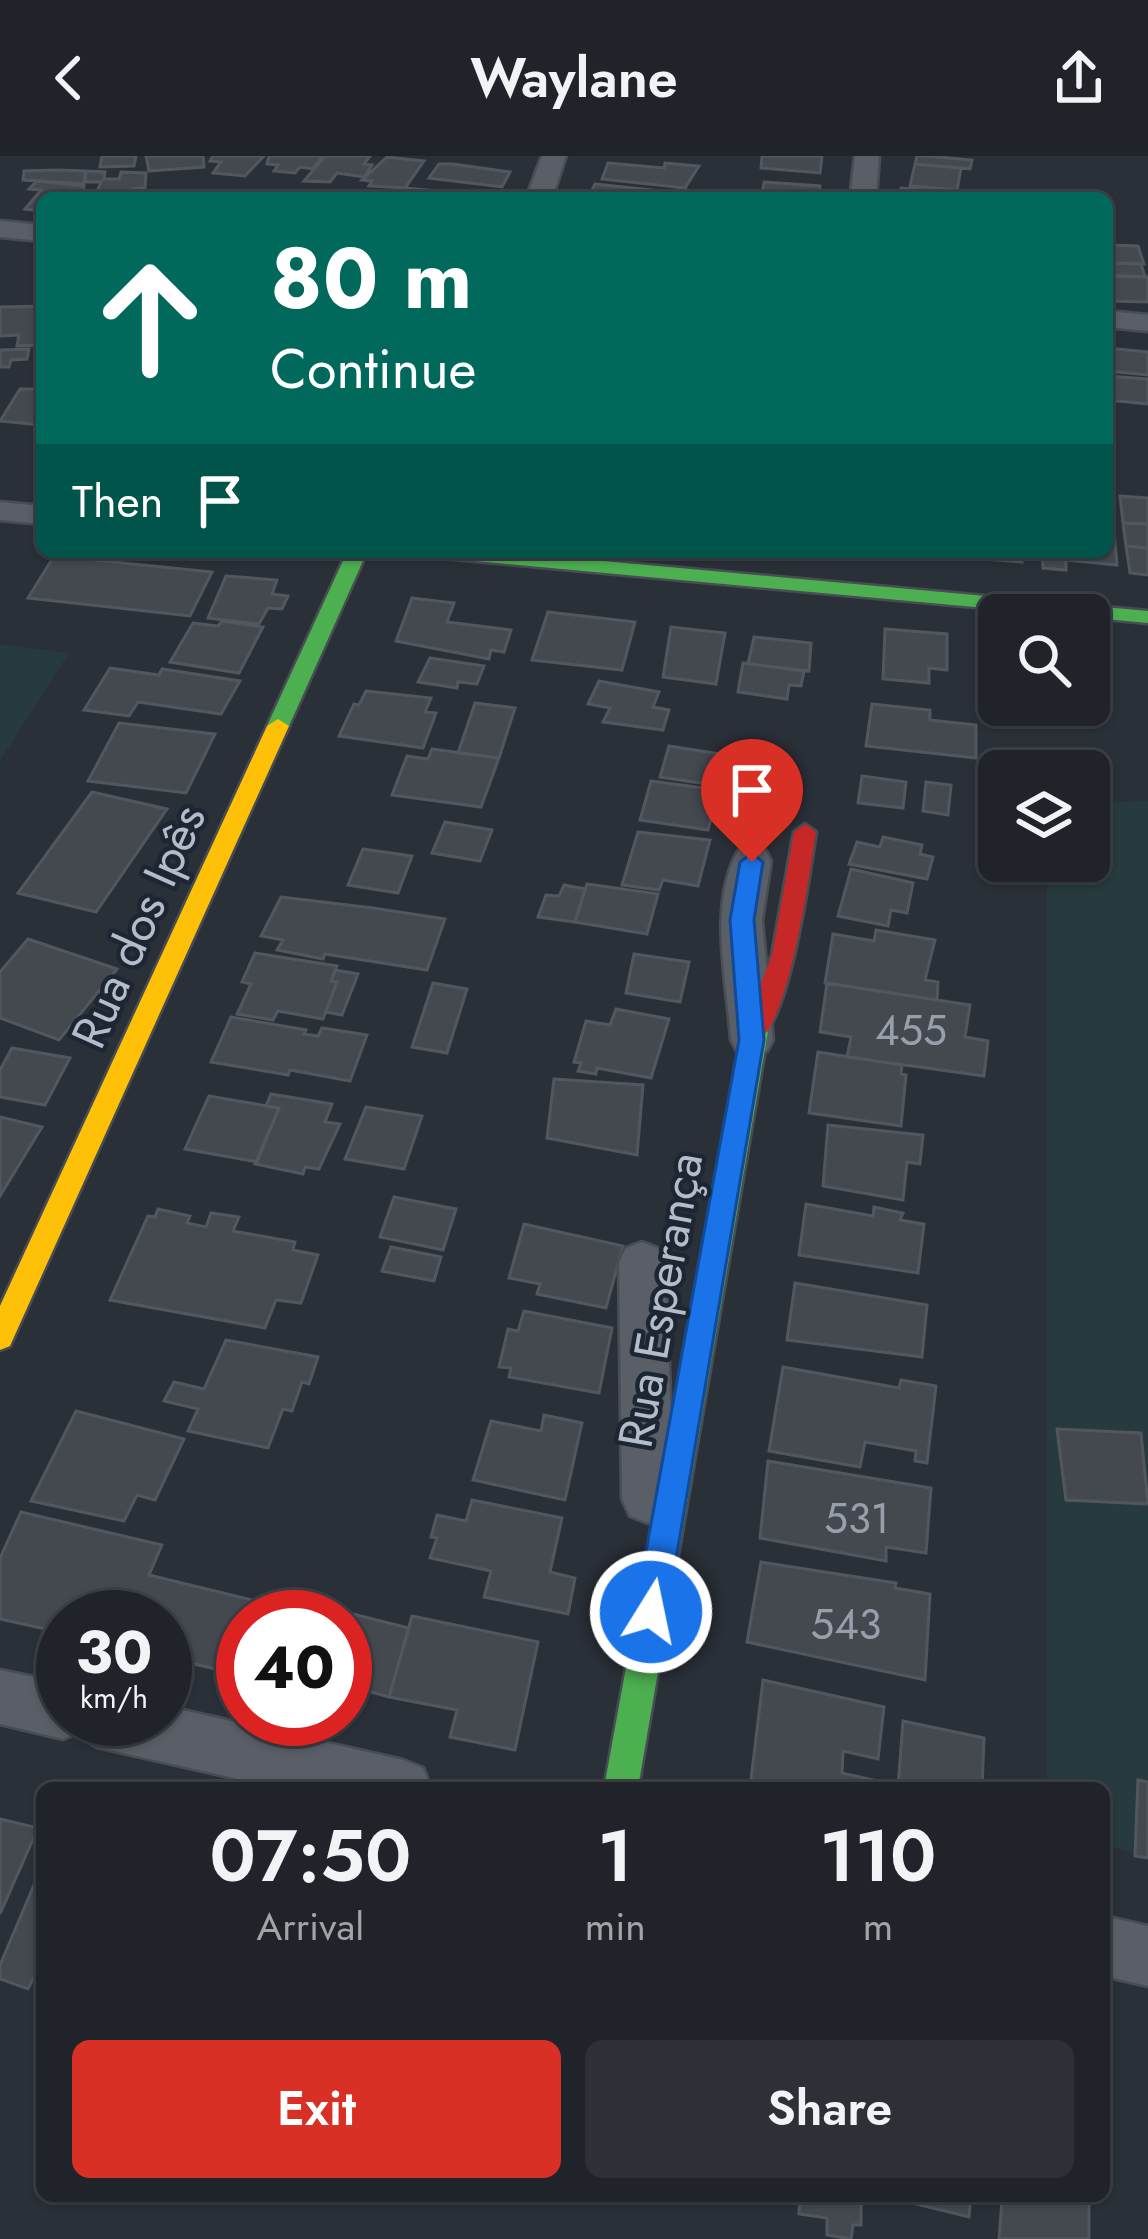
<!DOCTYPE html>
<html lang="en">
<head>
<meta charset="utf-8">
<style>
	body { margin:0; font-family:Jost,sans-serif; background:#2d3036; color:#f1f3f6; height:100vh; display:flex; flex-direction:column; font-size:45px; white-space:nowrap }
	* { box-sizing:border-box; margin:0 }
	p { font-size:39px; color:#a2a4a8 }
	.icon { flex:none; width:66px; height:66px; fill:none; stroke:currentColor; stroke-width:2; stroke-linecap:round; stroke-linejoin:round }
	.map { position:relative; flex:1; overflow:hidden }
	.side { position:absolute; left:36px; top:1626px; width:1074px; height:420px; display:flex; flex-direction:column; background:#20242a; border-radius:18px; box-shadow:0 3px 9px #0004,0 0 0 3px #3d4147 }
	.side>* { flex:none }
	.hud { position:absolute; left:36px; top:36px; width:1077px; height:366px; border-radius:18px; box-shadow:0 3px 9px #0004,0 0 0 3px #3d4147; background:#00695c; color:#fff; overflow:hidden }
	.buttons { position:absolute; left:978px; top:438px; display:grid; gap:24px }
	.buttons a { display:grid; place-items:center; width:132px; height:132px; border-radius:18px; background:#20242a; box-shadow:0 3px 9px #0004,0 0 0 3px #3d4147; font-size:60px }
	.speed { position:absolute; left:36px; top:1434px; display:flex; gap:24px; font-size:60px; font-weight:700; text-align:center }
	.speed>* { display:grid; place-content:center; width:156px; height:156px; border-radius:50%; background:#20242a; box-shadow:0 3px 9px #0004,0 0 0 3px #3d4147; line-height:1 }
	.speed small { font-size:30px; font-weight:400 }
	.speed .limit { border:18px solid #d22; background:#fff; color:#111 }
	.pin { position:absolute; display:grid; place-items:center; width:102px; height:102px; color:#fff; margin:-123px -51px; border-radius:50% 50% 50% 0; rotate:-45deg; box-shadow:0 0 12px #0007 }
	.pin .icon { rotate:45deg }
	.me { position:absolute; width:132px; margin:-66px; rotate:10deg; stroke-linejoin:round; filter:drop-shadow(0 0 9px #0008) }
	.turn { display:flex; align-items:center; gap:42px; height:252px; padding:0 36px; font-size:54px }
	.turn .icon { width:156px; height:156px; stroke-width:2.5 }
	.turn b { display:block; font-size:84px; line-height:102px }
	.then { display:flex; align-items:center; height:114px; padding:0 36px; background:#0003; gap:24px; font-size:45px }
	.eta { display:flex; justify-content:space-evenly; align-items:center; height:204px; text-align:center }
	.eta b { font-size:72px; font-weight:600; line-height:84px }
	.cta { display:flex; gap:24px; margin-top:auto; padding:24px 36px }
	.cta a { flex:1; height:138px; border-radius:18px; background:#d93025; color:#fff; font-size:48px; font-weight:600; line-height:138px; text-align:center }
	.cta a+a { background:#2d3036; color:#f1f3f6 }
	header { display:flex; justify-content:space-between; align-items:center; height:156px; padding:0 36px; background:#20242a; font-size:54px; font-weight:600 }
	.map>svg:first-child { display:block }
	.green { fill:#273a3e }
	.building { fill:#444950; stroke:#52575f; stroke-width:3 }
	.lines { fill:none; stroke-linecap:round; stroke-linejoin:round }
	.street-casing { stroke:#484c53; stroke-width:5 }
	.fast-casing { stroke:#484c53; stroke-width:5 }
	.slow-casing { stroke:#484c53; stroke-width:5 }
	.jam-casing { stroke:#484c53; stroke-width:5 }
	.street { fill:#5a5e66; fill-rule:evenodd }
	.fast { fill:#4caf50; fill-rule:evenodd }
	.slow { fill:#ffc107; fill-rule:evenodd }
	.jam { fill:#c62828; fill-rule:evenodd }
	.route { fill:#1a73e8; stroke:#114b97; stroke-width:3 }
	.labels { text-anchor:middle; stroke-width:9; stroke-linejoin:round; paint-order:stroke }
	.number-label { font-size:42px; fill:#989fab }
	.street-label { font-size:48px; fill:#b4bcc9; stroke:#1d2633 }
</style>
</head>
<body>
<header><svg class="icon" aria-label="back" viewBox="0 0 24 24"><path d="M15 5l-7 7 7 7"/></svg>Waylane<svg class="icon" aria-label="share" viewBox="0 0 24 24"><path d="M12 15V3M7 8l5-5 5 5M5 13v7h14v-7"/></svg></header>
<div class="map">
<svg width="1148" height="2083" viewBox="0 0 1148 2083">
	<rect width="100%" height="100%" fill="#2a3038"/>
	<!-- green -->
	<path class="green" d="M0,488L69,497L0,605Z
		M1148,645V1702L1104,1688V1632H1047V705H1089V647Z"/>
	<!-- building -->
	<path class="building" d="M102,0H136L134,10L100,11Z
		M146,0H203L204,11L149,15Z
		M213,0H264L245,20L213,17L221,6L210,5Z
		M323,0L313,13L300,11L295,17L274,15L278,9L267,8L269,0Z
		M325,0H370L364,8L372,9L364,21L337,17L330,26L304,25Z
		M762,0H822L820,17L761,12Z
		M917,0H927L972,4L970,13L915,8Z
		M387,1L424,5L405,32L369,30L372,25L362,24Z
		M608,7L664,12L665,7L699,10L685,32L602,23Z
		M439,8H453L510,16L502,31L429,22Z
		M915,8L961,12L957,34L910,30Z
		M58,14L85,15L84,28L23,24L24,15Z
		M86,15L105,16L104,23H119L121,16L146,17L145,32L132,33L128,42H94L101,26H85Z
		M37,25L84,30L82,42H42V55L25,53L41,34L29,33Z
		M764,26L820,30L819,42L762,38Z
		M595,28L661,35L684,34L673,42H588Z
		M399,32H405L451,36L448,42H394Z
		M901,32L943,36L942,42H899Z
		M1107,89L1138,90L1144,108L1108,107Z
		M1107,107L1141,108L1145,121L1110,120Z
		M1107,119L1148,121V146L1111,145Z
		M42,150V189L17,190L19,179L0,180V151Z
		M1107,192L1148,196V219L1107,215Z
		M29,193L27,203L11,204L9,211H0V194Z
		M1107,220L1148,223V248L1107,244Z
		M20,233H42V269L0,265Z
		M1120,340L1148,342V368L1123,367Z
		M1107,350H1112L1117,409L1066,404V414L1043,412L1042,396H1107Z
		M1123,367L1148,368V392L1126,390Z
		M1126,390L1148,392V419L1130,417Z
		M960,396H1021L1022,406L960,401Z
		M54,400L212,416L190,460L28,442Z
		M226,420L277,424L272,438L288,440L282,453L268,452L259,468L208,462Z
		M412,442L454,447L447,466L511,474L504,496L491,494L489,503L396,485Z
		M548,456L635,466L622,514L532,504Z
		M222,465L263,471L239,517L170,506L193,467L218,470Z
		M671,471L725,477L716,528L663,521Z
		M885,473L947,478V514L929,512V527L883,523Z
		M754,481L811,487L809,515L748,508Z
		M430,502L484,510L477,528L458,526L457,532L418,526Z
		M743,507L804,515L801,530L789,529L787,543L738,536Z
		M110,512L159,519L162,513L240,525L221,558L138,546L129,560L84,554Z
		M599,525L659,536L653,551L669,554L663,574L603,566L610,552L588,548Z
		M366,535L431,542L425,556L436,557L423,592L339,580L354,548L359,549Z
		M475,547L515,552L499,602L458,597Z
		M872,548L930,554V564L976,569V602L866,590Z
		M119,567L215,578L186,637L88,625Z
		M669,590L727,599L720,630L660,621Z
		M432,593L499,602L481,651L392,639L407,600L428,603Z
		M1040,605H1092L1100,634H1089V615H1043Z
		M862,620L906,626L903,652L858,647Z
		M651,625L719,634L708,674L640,664Z
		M926,626L951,629L948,659L923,655Z
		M92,636L167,653L96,756L18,737Z
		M445,666L492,674L480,705L432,697Z
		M638,676L710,684L698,730L663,724L659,734L622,729Z
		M883,681L922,689L920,698L933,701L927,723L849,708L857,686L880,691Z
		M363,693L412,700L398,737L348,729Z
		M851,713L913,727L907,757L891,754L888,770L838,760Z
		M587,728L658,738L647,778L575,766Z
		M564,729L585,733L575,766L538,761L546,739L559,740Z
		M281,741L373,752L445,763L427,814L325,798L323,803L277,794L283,784L261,780Z
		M876,774L935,784L925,824L938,826L937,844L825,827L833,778L874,785Z
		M28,783L117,813L59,884L0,862V816Z
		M255,797L337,810L331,825L337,826L323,863L278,855L273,864L237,858L251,828L242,826Z
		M634,798L689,806L680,846L626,837Z
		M335,814L358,818L342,859L326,856L337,826L331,825Z
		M433,827L467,833L447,897L412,891Z
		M827,827L970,849L965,881L988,885L984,920L847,901L851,881L820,876Z
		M616,853L669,863L651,922L597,912L596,918L578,915L581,907L574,906L586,865L610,869Z
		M231,861L306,874L304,878L318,880L322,872L367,879L350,925L290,914L288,919L211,906Z
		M12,892L70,902L45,949L0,941V914Z
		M818,896L902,909L901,918L906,919L901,970L809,957Z
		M554,923L643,929L637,999L547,982Z
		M271,938L332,948L325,966L340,968L319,1013L305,1011L303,1018L255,1008L279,952L266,950Z
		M209,940L279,952L257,1006L185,993Z
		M366,951L422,960L404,1013L345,1003Z
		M0,961L42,971L0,1040Z
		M828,969L923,979L920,1008L907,1006L903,1044L823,1030Z
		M394,1041L456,1053L443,1094L380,1081Z
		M806,1048L873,1060L874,1051L903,1057L900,1064L924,1068L918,1117L799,1099Z
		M158,1053L190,1060L187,1067L206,1071L211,1057L239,1061L233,1075L295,1086L293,1094L318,1099L301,1147L276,1144L265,1172L110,1144L148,1060L155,1061Z
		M524,1068L623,1090L606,1152L537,1138L540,1128L509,1122Z
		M391,1091L441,1101L434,1125L382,1115Z
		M795,1127L927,1149L922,1201L787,1184Z
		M524,1155L612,1172L599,1237L509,1221L511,1212L499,1211L508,1173L518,1175Z
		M226,1184L318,1201L309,1228L302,1226L292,1255L283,1253L268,1292L188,1275L198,1253L164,1245L174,1226L204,1233Z
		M783,1211L899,1232L901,1224L936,1230L927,1307L915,1305L916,1295L865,1286L860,1311L769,1295Z
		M76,1255L184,1283L155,1344L137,1339L124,1365L31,1345Z
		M544,1259L582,1267L565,1344L473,1324L491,1265L541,1275Z
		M1057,1273L1141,1277L1148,1348L1066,1344Z
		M768,1305L931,1332L926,1397L886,1391V1405L760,1382Z
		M472,1344L562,1362L550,1416L575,1422L568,1458L484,1441L491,1415L430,1402L437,1382L431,1381L437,1359L466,1365Z
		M21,1356L162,1389L149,1419L264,1447L259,1461H243L241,1519L165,1501V1461H63V1477L0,1463V1402Z
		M761,1406L896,1427L895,1432L930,1438L925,1524L747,1486Z
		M289,1442L409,1472L389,1541L345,1529V1461H283Z
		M412,1460L538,1486L515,1594L450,1581L457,1554L389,1541Z
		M763,1524L884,1551L878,1603L843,1595L842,1617L882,1626V1632H750Z
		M903,1565L984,1582L982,1632H898Z
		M1138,1624L1148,1626V1702L1135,1700Z
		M0,1663L38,1672L0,1758Z
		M42,1710V1805L28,1833L0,1823V1809Z
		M800,2040H861V2069H853L851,2083L827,2079V2062L799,2058Z
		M900,2040H971L969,2061L900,2044Z
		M980,2040H1089V2083H999L1002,2044Z"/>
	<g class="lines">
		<!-- street casing -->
		<g class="street-casing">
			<path id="street" d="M542,0H566L552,42H526Z
				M855,0H879L876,42H850Z
				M0,65L42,69V85L0,81Z
				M1107,155L1148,159V175L1107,171Z
				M0,346L42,350V368L0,364Z
				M752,692L766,695L771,705L762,764L773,884L767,895L752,900L737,895L731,884C727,827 708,747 738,695Z
				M642,1086L658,1092L665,1106L674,1343L666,1360L648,1367L630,1360L622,1343L619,1106L626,1092Z
				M0,1514L63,1527V1563H165V1550L403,1604L423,1612L431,1632H278L97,1591L75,1578L63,1583L0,1568Z
				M1104,1760L1148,1770V1830L1104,1820Z"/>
		</g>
		<!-- fast casing -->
		<g class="fast-casing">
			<path id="fast" d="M347,396H367L289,570L286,575H270L267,570Z
				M432,396H505L1148,455V467L442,402Z
				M755,866L768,876L638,1632H604L742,876Z"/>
		</g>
		<!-- slow casing -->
		<g class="slow-casing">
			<path id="slow" d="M278,563L289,570L14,1181L10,1190L0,1194V1150L267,570Z"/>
		</g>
		<!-- jam casing -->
		<g class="jam-casing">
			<path id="jam" d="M805,668L816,676C810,714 789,874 755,886L742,876L772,799L794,676Z"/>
		</g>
		<!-- street -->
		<use href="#street" class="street"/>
		<!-- fast -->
		<use href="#fast" class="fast"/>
		<!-- slow -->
		<use href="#slow" class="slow"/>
		<!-- jam -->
		<use href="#jam" class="jam"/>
	</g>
	<!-- route -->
	<path class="route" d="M752,697L763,706L754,764L764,884L667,1456L663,1467L651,1472L640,1467L635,1456L739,884L730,764L740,706Z"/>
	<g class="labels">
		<!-- number labels -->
		<g class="number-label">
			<text x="911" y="889">455</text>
			<text x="857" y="1377">531</text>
			<text x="846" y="1483">543</text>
		</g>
		<!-- street labels -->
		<g class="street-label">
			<text transform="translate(138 770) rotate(-66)" y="17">Rua dos Ipês</text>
			<text transform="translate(660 1144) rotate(-80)" y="17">Rua Esperança</text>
		</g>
	</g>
</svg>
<div class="buttons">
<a><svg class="icon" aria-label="search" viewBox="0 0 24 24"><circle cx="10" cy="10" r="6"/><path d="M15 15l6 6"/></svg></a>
<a><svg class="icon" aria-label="layers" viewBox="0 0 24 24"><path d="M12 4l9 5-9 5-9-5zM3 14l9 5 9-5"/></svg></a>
</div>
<div class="speed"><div>30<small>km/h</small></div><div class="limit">40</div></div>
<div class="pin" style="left:752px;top:706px;background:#d93025"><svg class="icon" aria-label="arrive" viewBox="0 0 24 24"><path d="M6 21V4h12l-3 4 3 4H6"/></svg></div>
<svg class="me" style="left:651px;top:1456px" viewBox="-20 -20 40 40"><circle r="17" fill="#1a73e8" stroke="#fff" stroke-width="3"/><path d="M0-11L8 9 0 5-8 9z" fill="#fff"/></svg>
<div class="hud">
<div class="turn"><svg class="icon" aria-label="ahead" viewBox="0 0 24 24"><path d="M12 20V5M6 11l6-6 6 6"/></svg><div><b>80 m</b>Continue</div></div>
<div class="then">Then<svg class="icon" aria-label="arrive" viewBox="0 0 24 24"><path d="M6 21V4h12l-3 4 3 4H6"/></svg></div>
</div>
<section class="side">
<div class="eta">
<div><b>07:50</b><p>Arrival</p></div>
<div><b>1</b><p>min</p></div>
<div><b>110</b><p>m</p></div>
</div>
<div class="cta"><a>Exit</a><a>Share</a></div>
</section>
</div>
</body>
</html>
